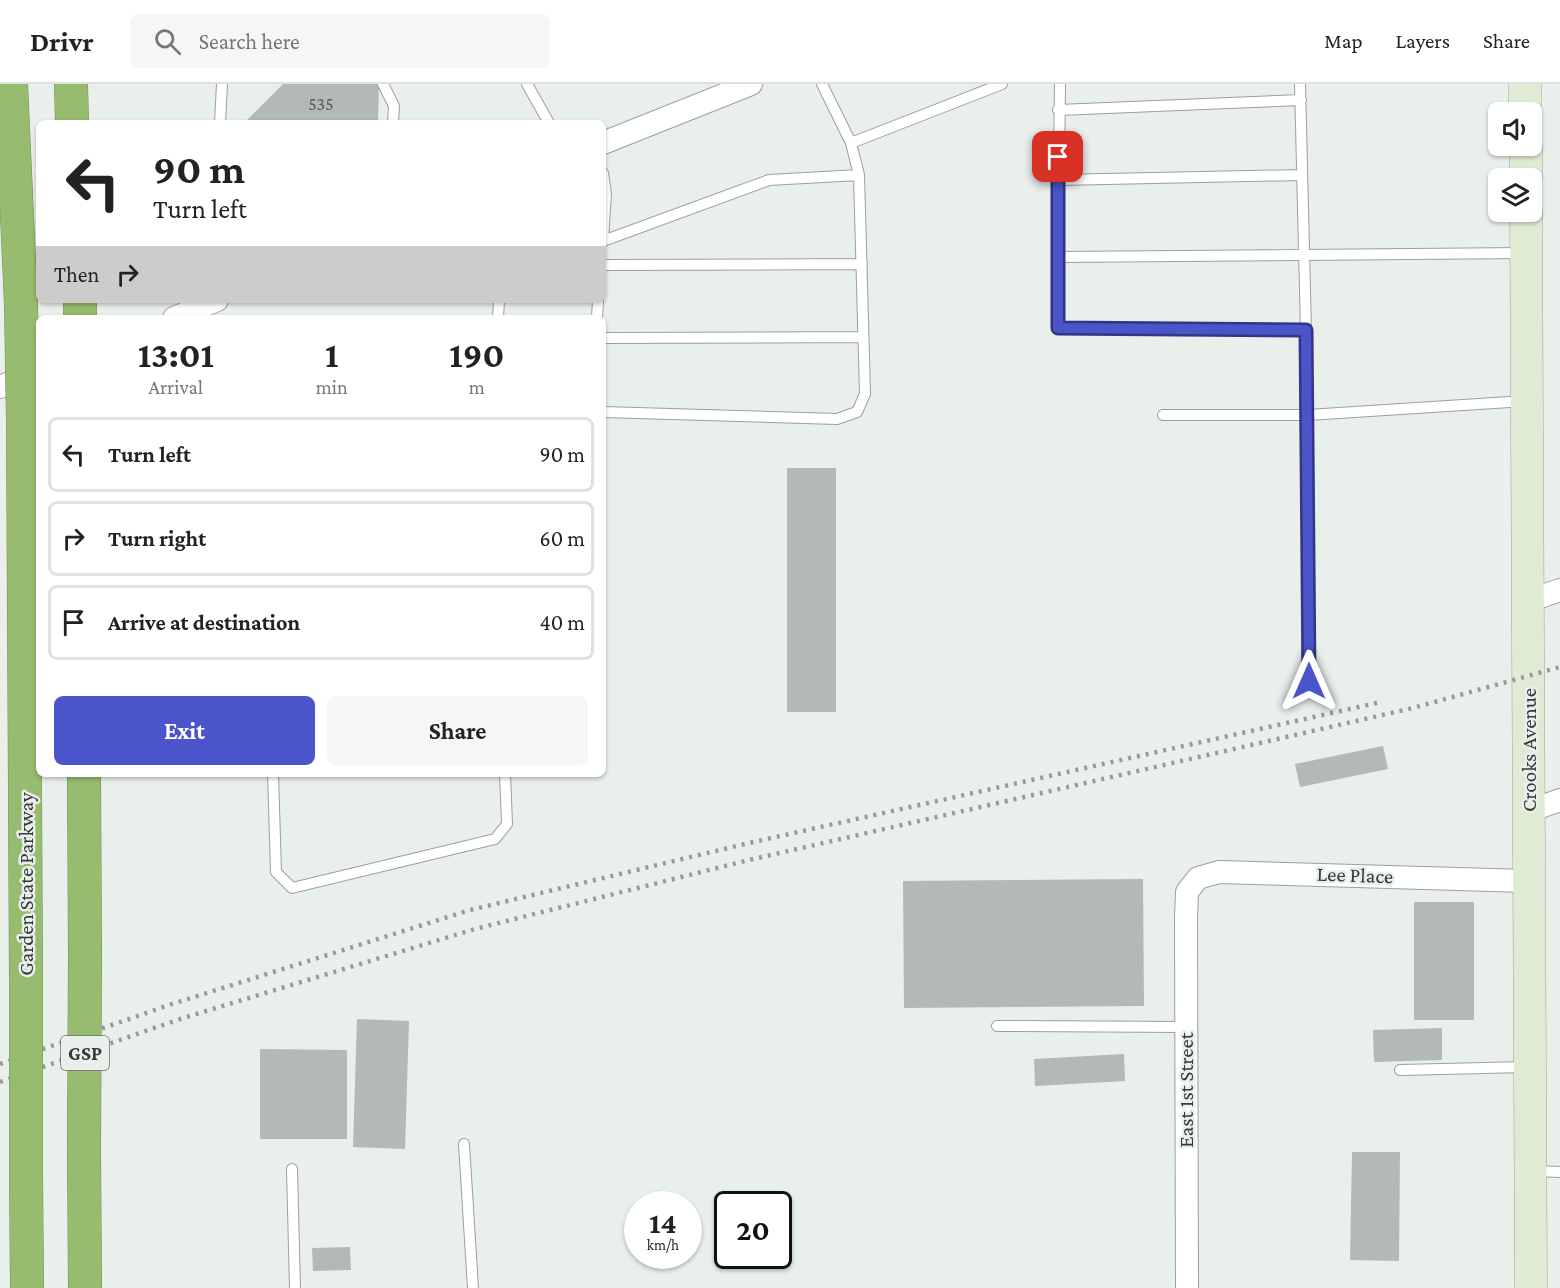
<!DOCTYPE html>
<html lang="en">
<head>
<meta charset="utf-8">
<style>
	body { margin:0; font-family:"Crimson Pro",serif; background:#f6f6f6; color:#222; height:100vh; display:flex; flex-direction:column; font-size:22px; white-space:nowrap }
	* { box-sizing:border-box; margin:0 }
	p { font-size:20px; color:#767676 }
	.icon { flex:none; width:33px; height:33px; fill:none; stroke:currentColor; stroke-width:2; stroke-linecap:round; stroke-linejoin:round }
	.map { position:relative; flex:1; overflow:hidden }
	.sheet { position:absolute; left:36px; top:231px; width:570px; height:462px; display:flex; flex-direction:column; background:#fff; border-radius:9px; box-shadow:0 2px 4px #0004 }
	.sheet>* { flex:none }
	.guide { position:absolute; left:36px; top:36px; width:570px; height:183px; border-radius:9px; box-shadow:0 2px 4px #0004; background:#fff; color:#222; overflow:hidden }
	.controls { position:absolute; left:1488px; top:18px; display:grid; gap:12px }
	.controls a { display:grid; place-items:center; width:54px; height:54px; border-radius:9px; background:#fff; box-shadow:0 2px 4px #0004; font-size:30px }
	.speed { position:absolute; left:624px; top:1107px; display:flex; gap:12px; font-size:30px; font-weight:700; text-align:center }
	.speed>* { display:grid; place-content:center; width:78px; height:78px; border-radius:50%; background:#fff; box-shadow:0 2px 4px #0004; line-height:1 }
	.speed small { font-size:15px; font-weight:400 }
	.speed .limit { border:3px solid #111; border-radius:9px; background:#fff; color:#111 }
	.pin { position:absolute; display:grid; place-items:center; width:51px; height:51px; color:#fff; margin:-26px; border-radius:12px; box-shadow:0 3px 9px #0006 }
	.me { position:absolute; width:66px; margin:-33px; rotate:0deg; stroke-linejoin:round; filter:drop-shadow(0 0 4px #0008) }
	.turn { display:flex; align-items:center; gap:21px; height:126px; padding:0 18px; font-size:27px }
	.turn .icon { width:78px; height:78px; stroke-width:2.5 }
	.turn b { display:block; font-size:42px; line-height:51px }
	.then { display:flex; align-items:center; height:57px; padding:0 18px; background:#0003; gap:12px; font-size:22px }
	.eta { display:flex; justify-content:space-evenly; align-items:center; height:102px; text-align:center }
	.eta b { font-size:36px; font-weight:700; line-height:42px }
	.cta { display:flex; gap:12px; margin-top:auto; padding:12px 18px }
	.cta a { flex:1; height:69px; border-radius:9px; background:#4b54c9; color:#fff; font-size:24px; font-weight:700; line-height:69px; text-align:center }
	.cta a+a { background:#f6f6f6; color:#222 }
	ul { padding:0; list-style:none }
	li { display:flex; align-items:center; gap:18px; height:75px; margin:0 12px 9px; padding:0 6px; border:3px solid #e0e0e0; border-radius:9px }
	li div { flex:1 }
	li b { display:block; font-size:22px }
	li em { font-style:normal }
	header { display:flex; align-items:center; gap:36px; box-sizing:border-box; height:84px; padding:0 30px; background:#fff; border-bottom:2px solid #e0e0e0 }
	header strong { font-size:28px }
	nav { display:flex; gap:33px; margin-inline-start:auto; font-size:21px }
	.search { width:420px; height:54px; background:#f6f6f6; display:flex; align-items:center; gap:15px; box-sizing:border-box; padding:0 21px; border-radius:9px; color:#767676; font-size:22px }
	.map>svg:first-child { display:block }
	.building { fill:#b3b9b7 }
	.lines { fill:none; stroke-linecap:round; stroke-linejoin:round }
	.lane-casing { stroke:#9ba09c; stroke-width:12 }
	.street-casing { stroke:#9ba09c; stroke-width:24 }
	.secondary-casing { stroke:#9ba09c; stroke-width:33 }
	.highway-casing { stroke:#768e5c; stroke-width:34 }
	.lane { stroke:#fff; stroke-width:10 }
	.street { stroke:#fff; stroke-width:22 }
	.secondary { stroke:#e0ebd4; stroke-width:32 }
	.highway { stroke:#97bb6f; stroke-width:33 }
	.rail { stroke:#979b98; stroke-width:4.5; stroke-dasharray:3 6; stroke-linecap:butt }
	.highway-bridge-casing { stroke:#768e5c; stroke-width:34; stroke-linecap:butt }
	.highway-bridge { stroke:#97bb6f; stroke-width:33 }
	.route-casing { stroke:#313783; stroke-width:15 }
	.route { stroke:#4b54c9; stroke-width:10 }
	.labels { text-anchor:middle; stroke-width:5; stroke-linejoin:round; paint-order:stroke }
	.number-label { font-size:18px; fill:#575a58 }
	.shield { fill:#e9efeb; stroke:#6d706e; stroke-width:1.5 }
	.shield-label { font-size:20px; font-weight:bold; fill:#383a38 }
	.street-label { font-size:21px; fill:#383a38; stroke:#e9efeb }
</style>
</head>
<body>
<header>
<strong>Drivr</strong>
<div class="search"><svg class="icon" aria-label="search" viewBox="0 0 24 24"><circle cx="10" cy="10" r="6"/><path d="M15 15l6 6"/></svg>Search here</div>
<nav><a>Map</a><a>Layers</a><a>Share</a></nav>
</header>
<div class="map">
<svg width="1560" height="1204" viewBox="0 0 1560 1204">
	<rect width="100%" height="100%" fill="#e9efeb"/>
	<!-- building -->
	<path class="building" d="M283,0H379L378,39H244Z
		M787,384H836V628H787Z
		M1383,662L1388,685L1300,703L1295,680Z
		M1143,795L1144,922L904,924L903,797Z
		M1414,818H1474V936H1414Z
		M357,935L409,937L405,1065L353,1063Z
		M1442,944V976L1374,978L1373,946Z
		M260,965L347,966V1055H260Z
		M1124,970L1125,997L1035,1002L1034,975Z
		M1352,1068H1400L1399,1177L1350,1176Z
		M350,1163L351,1186L313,1187L312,1164Z"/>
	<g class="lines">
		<!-- lane casing -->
		<g class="lane-casing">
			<path id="lane" d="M383,0L394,22L393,39
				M527,0L549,39
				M1060,0L1058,173L1524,169
				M1300,0L1308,331L1525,317
				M1058,26L1301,16
				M220,39L222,0
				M851,59L1002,0
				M603,89L606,110L603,155
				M1058,96L1302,91
				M603,157L769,96L859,91
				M1058,173L1057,244L1306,246
				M603,181L862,180
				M498,234L499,216
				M597,234L598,216
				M603,254L863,253
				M603,328L837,335L857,328L865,310L859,91L851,59L822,0
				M1163,331H1308L1309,597
				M273,690L276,788L292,804L495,755L507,740L505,690
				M997,942L1186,943
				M1400,986L1527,983
				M464,1060L473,1204
				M292,1085L295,1204
				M1534,1087L1560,1088"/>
		</g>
		<!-- street casing -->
		<g class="street-casing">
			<path id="street" d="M603,59L751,0
				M174,234L217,216
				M0,303L39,287
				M1528,517L1560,506
				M1529,727L1560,716
				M1187,1204L1186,834L1187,808L1198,794L1219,788L1530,797"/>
		</g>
		<!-- secondary casing -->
		<g class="secondary-casing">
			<path id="secondary" d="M1525,0V28
				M1526,62V94
				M1526,128L1531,1204"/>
		</g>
		<!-- highway casing -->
		<g class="highway-casing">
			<path id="highway" d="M11,0L21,220
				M71,0L72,39
				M80,216V234
				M23,338L26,894
				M84,690L85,871
				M84,1066L85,1204
				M26,1090L27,1204"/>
		</g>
		<!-- lane -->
		<use href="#lane" class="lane"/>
		<!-- street -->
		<use href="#street" class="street"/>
		<!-- secondary -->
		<use href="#secondary" class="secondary"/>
		<!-- highway -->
		<use href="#highway" class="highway"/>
		<!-- rail -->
		<path class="rail" d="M0,980L172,920L470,826L749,759L1381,618
			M0,998L180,935L475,845L749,776L1413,624L1560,583"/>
		<!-- highway-bridge casing -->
		<g class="highway-bridge-casing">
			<path id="highway-bridge" d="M21,220L23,338
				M26,894V1090
				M84,1066L85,871"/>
		</g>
		<!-- highway-bridge -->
		<use href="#highway-bridge" class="highway-bridge"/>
	</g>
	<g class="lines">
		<!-- route casing -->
		<g class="route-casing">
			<path id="route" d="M1058,73V244L1306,246L1309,597"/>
		</g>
		<!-- route -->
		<use href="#route" class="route"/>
	</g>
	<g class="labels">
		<!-- number labels -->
		<g class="number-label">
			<text x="321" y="26">535</text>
		</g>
		<!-- shield labels -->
		<rect class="shield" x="61" y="952" width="48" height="34" rx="4.5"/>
		<g class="shield-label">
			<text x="85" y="976">GSP</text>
		</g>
		<!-- street labels -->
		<g class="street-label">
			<text transform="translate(1529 666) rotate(-90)" y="7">Crooks Avenue</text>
			<text transform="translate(1355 791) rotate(2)" y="7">Lee Place</text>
			<text transform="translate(26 800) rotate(-90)" y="7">Garden State Parkway</text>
			<text transform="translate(1186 1006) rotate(-90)" y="7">East 1st Street</text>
		</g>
	</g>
</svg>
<div class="controls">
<a><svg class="icon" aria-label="sound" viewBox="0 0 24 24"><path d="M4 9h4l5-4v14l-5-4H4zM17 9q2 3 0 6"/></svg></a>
<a><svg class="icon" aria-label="layers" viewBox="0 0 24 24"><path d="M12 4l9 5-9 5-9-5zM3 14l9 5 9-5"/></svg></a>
</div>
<div class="speed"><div>14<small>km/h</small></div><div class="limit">20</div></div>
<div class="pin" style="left:1058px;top:73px;background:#d93025"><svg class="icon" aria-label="arrive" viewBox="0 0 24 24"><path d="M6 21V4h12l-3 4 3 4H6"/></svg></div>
<svg class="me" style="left:1309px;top:597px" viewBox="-20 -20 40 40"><path d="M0-17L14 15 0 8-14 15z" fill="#4b54c9" stroke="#fff" stroke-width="4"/></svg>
<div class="guide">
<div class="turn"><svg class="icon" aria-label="left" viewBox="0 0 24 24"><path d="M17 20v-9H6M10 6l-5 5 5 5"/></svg><div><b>90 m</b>Turn left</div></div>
<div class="then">Then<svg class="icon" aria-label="right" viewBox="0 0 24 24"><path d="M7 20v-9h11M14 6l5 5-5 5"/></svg></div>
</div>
<section class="sheet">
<div class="eta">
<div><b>13:01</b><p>Arrival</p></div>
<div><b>1</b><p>min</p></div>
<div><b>190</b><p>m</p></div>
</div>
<ul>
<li><svg class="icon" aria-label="left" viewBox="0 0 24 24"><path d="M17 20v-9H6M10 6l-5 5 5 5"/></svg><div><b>Turn left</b></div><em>90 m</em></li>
<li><svg class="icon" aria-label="right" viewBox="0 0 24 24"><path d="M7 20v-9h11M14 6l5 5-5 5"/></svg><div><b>Turn right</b></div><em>60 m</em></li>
<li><svg class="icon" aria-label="arrive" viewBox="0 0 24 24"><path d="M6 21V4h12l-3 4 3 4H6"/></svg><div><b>Arrive at destination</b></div><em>40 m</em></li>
</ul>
<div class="cta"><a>Exit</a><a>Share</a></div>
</section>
</div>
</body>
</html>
